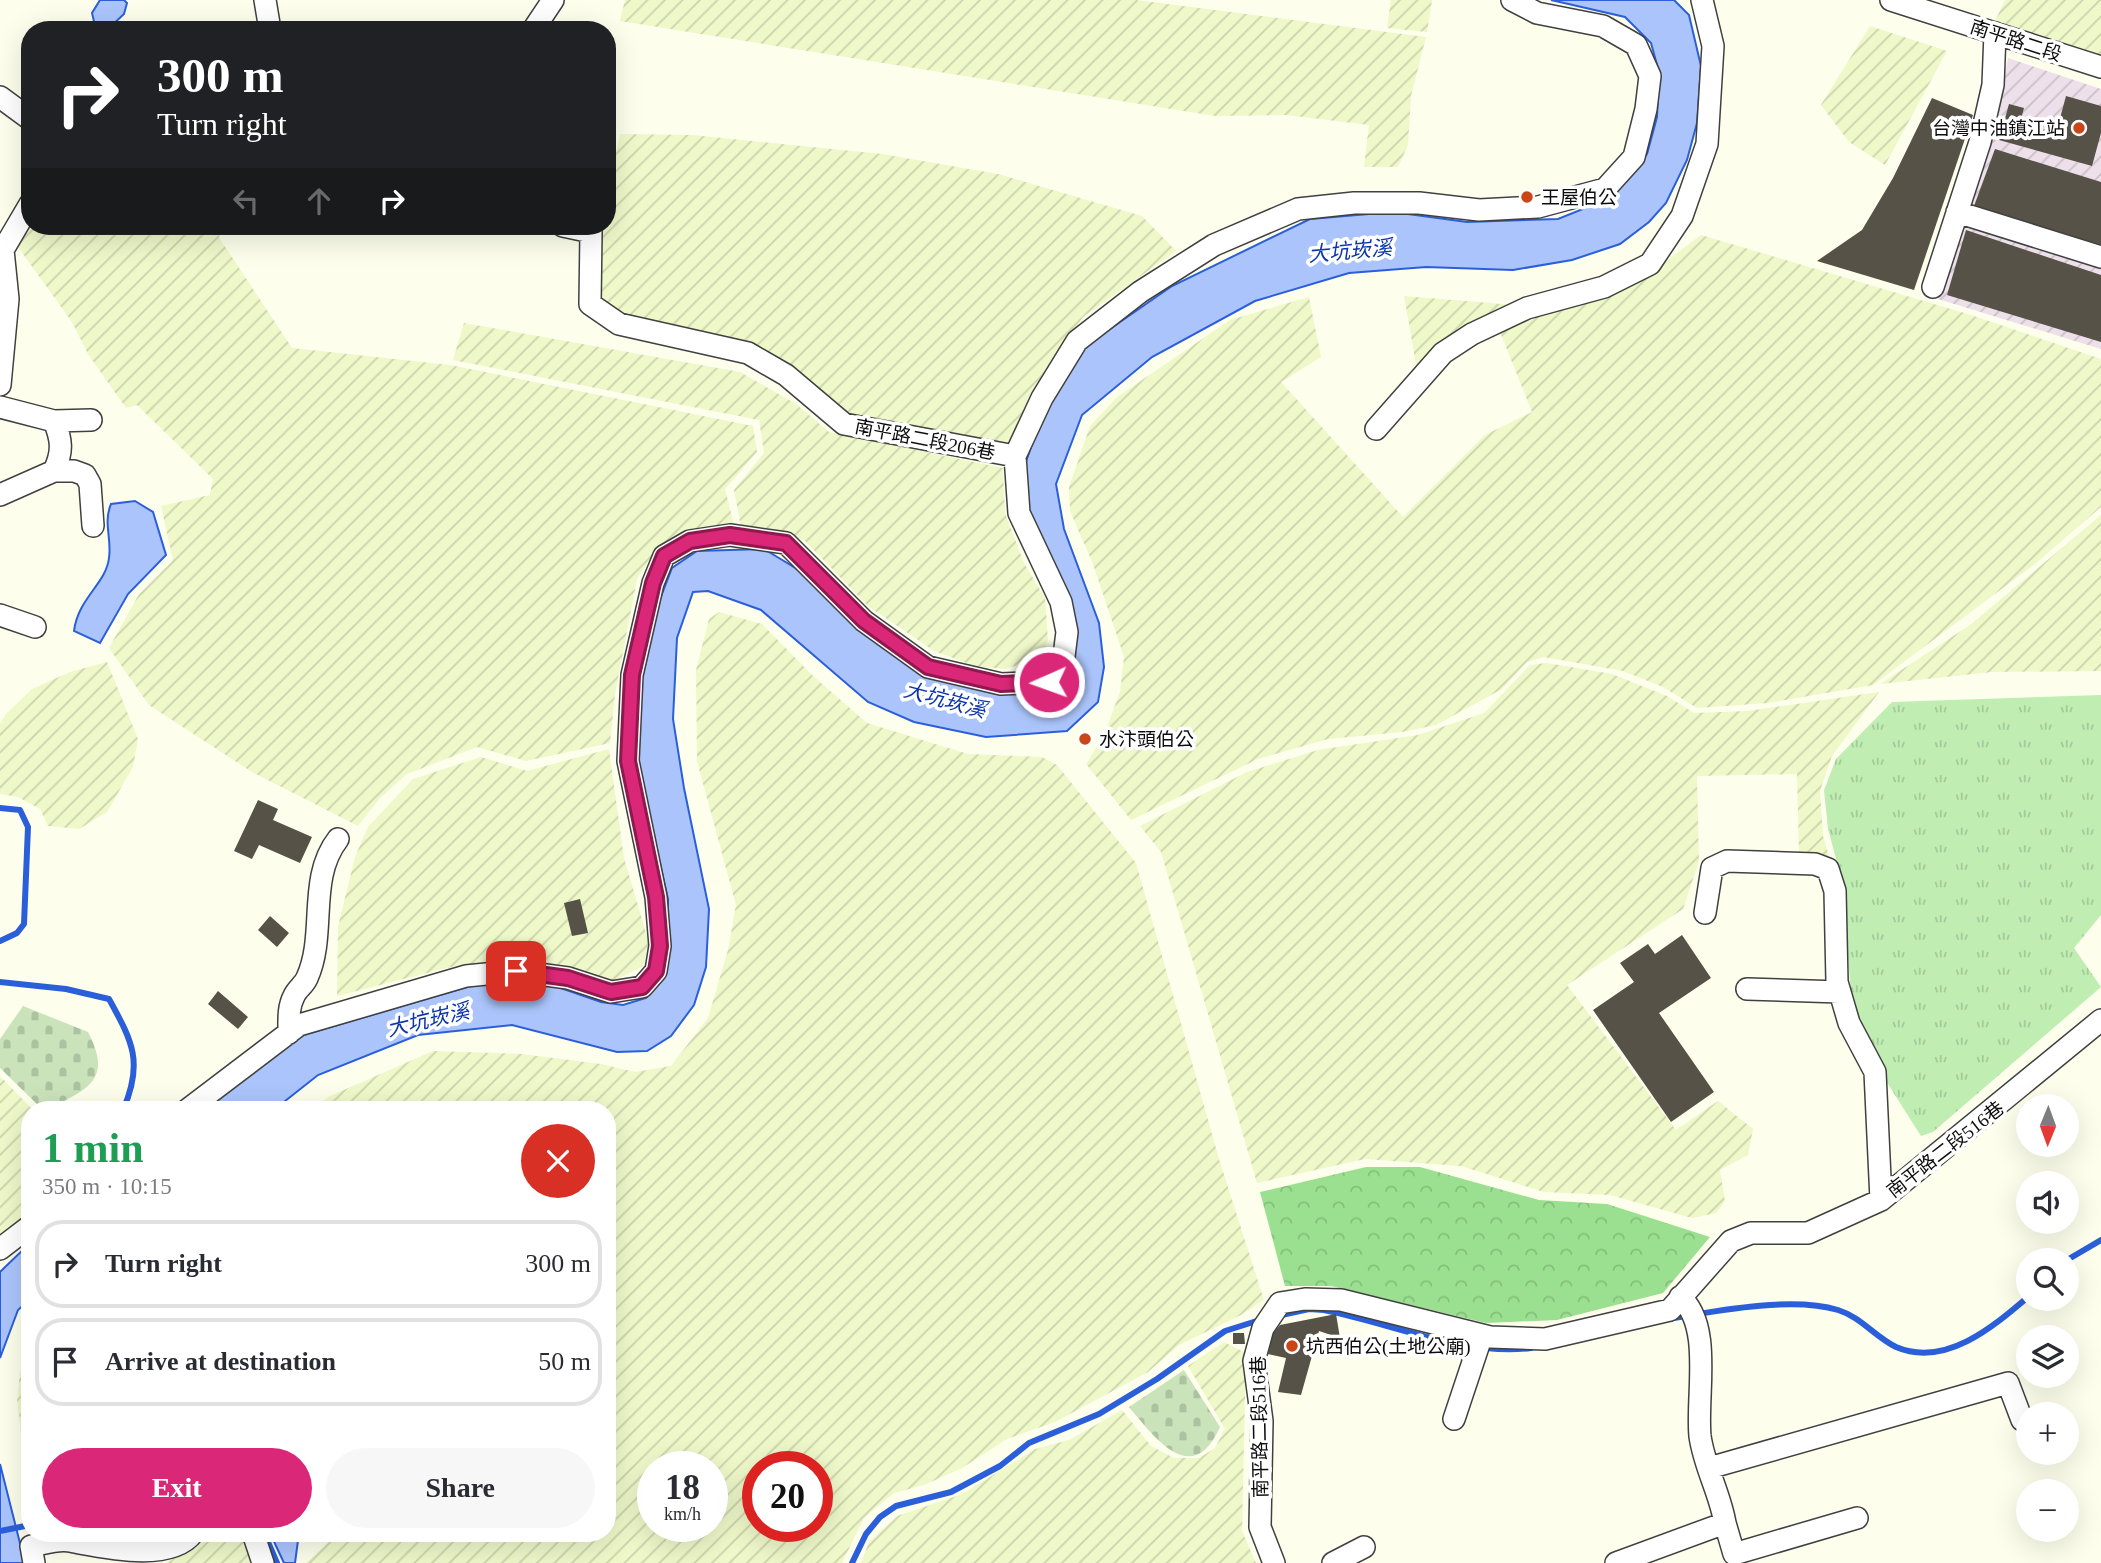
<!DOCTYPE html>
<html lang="en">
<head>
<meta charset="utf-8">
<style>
	body { margin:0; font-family:"Times New Roman","Noto Sans TC",serif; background:#f7f7f7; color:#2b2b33; height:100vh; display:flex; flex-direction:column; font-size:26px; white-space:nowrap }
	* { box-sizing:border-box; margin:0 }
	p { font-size:23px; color:#7c7c81 }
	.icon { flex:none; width:38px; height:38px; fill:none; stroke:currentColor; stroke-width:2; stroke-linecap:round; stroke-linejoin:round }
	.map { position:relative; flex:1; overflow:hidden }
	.details { position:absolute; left:21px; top:1101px; width:595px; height:441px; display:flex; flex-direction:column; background:#fff; border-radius:28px; box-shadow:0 7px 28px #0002 }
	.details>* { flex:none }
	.top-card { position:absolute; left:21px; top:21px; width:595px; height:214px; border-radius:28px; box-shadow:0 7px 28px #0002; background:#202124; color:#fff; overflow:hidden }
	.needle { width:46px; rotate:181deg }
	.controls { position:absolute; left:2016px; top:1094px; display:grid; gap:14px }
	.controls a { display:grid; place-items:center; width:63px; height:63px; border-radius:50%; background:#fff; box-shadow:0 7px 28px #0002; font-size:35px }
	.speed { position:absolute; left:637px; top:1451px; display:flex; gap:14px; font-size:35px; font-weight:700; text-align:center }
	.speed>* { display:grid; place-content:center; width:91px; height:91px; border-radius:50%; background:#fff; box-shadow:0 7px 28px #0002; line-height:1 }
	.speed small { font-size:18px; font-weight:400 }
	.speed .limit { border:10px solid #d22; background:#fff; color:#111 }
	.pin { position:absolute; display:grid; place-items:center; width:60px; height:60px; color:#fff; margin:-30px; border-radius:14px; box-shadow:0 4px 10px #0006 }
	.me { position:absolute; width:77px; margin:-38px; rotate:268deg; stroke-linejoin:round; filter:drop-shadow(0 0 5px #0008) }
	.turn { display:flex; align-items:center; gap:24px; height:147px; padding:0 21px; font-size:32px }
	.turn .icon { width:91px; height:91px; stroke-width:2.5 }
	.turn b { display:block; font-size:49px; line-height:60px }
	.lanes { display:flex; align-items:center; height:66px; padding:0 21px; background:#0003; justify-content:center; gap:35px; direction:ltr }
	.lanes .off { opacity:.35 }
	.round { display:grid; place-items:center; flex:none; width:74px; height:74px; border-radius:37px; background:#f7f7f7 }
	.overview { display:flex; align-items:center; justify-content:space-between; height:119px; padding:0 21px }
	h1 { font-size:42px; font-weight:800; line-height:52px; color:#1e9e55 }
	.cta { display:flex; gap:14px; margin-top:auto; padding:14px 21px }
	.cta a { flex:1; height:80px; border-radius:42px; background:#db2777; color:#fff; font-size:28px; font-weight:800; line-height:80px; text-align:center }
	.cta a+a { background:#f7f7f7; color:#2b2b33 }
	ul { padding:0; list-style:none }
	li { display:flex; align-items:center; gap:21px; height:88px; margin:0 14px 10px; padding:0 7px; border:4px solid #e1e1e2; border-radius:28px }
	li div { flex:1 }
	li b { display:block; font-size:26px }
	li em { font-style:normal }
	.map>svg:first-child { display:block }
	.industrial { fill:url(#industrial-furrows) }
	.farmland { fill:url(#farmland-furrows); fill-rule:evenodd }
	.grass { fill:url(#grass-tufts) }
	.forest { fill:url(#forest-crowns) }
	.cemetery { fill:url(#cemetery-stones) }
	.water { fill:#abc5fc; stroke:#2b5fda; stroke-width:2 }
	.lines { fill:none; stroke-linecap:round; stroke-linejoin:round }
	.stream { stroke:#2b5fda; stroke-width:6 }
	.building { fill:#565248 }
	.minor-casing { stroke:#404040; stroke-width:24 }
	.minor { stroke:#fff; stroke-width:21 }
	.route-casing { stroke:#8e194d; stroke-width:18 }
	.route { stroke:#db2777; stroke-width:12 }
	.poi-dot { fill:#ca4517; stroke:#fff; stroke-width:2.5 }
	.labels { text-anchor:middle; stroke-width:7; stroke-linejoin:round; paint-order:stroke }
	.street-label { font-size:19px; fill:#0d0d0d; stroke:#fff }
	.poi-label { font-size:19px; fill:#0d0d0d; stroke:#fff; text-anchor:start }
	.water-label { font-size:21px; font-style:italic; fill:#0a34aa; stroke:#fff }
</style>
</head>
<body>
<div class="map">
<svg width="2101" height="1563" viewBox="0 0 2101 1563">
	<defs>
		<pattern id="industrial-furrows" width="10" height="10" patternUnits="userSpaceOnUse" patternTransform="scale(1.75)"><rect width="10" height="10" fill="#ede0ea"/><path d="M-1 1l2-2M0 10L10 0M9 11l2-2" fill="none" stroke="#cabfc8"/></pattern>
		<pattern id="farmland-furrows" width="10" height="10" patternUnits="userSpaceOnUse" patternTransform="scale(1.75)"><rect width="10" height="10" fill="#eef8c9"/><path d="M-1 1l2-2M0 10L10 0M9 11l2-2" fill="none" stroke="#cbd3ab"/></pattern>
		<pattern id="grass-tufts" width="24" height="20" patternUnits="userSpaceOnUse" patternTransform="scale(1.75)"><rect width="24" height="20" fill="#bfedb2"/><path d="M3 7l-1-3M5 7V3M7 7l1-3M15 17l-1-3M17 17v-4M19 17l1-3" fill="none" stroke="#a3ca98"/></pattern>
		<pattern id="forest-crowns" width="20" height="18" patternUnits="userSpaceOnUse" patternTransform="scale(1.75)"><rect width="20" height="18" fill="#9be090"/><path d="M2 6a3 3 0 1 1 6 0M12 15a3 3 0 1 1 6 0" fill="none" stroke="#84bf7b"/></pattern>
		<pattern id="cemetery-stones" width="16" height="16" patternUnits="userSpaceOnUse" patternTransform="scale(1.75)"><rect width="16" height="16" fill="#cae3bb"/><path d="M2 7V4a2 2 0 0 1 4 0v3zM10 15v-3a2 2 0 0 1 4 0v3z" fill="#acc2a0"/></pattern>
	</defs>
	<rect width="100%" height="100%" fill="#fdffec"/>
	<!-- industrial -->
	<path class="industrial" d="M2008,58L2101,89V349L1938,299L1960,224L1992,137Z"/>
	<!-- farmland -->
	<path class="farmland" d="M625,0H1136L1426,37L1411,96L1408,145L1398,167H1364L1369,125L1287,115L1215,116L620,21Z
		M1391,0H1432L1427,32L1387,28Z
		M2005,0H2101V55L1995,21Z
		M1870,26L1947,51L1885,165L1849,142L1821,105Z
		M620,134L692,135L882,154L998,174L1142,216L1176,251L1083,317L1031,392L1009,443L839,413L792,365L750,344L620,317L600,304L598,265L602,226H607V192Z
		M31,226H217L220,239L292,348L450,365L753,426L757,452L725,489L734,525L656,550L637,579L615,694L610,743L526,761L477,747L407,774L380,798L358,826L252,772L149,705L109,648L139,594L173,560L161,506L210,495L213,479L137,405L126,408L88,354L72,322L18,247Z
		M1701,235L1971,315L2101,359V507L2035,564L1873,685L1768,703L1697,708L1663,687L1623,671L1544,657L1527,662L1502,689L1436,725L1402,732L1328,739L1258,759L1131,820L1086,764L1104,735L1120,692L1124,657L1093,564L1070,511L1069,487L1090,426L1117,397L1230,320L1309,297L1321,357L1281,382L1403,517L1485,435L1532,412L1500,332L1657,268Z
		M1404,296L1514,305L1420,370L1416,364Z
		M464,323L740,372L796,404L829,432L1003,468L1005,513L1024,563L1045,598L1048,640L1041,658L1005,669L975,666L934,651L868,606L805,541L762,527H741L734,490L764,453L759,420L453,360Z
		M2101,515V671L1992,672L1880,684L1970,625Z
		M719,612L762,624L813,676L867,723L968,754L1042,757L1057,765L1136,863L1219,1159L1264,1300L1241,1315L1179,1345L1148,1372L1055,1422L1007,1439L962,1468L924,1485L894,1493L864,1518L842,1563H306L338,1533H607V1110L311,1109L330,1096L433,1051L522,1054L601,1064L635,1072L671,1066L708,1018L728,950L736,905L697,761L696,670L709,619ZM712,1466V1526H653V1466ZM758,1466H817V1526H758Z
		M107,662L138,739L133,767L107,812L79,829L48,826L40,809L18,797L0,794V724L6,714L32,689L70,672Z
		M1547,663L1612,674L1667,696L1694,713L1748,711L1879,692L1832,756L1820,791L1823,836L1829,856L1799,855L1797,774L1697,776L1699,861L1683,909L1567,985L1676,1130L1718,1101L1753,1129L1748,1155L1720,1170L1725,1201L1716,1213L1692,1218L1610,1195L1544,1192L1461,1166L1365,1159L1257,1183L1161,852L1140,826L1247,772L1318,750L1418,735L1484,713L1530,665Z
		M609,749L624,858L649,943L643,966L612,982L563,965L509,959L455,966L337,996L338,927L355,857L368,827L413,779L481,757L527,771Z
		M0,1076L32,1109L27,1166L30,1212L0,1237Z
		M1224,1342L1246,1353L1242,1531L1256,1563H861L869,1542L897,1516L962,1494L1035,1449L1069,1440L1122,1410L1151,1446L1174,1458H1199L1215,1448L1225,1429L1188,1366Z
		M30,1350V1444L21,1434L17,1401L20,1371Z
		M204,1533H241L255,1563H166L192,1549Z"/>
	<!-- grass -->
	<path class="grass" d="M2101,695V915L2074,948L2101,987L1933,1132L1921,1136L1888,1084L1852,1007L1845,917L1838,866L1828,829L1824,790L1836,759L1892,702Z"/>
	<!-- forest -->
	<path class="forest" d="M1366,1167H1420L1539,1200L1607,1204L1710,1237L1663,1293L1557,1320L1486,1323L1331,1286H1285L1260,1192Z"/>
	<!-- cemetery -->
	<path class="cemetery" d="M23,1006L88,1032C113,1080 88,1089 48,1109H42L0,1068V1039Z
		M1184,1370L1220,1427C1192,1489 1155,1438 1129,1407Z"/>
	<!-- water -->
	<path class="water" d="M100,0H124L127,3L124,14L107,30H96L92,13Z
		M1551,0H1674L1689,15L1701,66L1697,123L1687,160L1666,203L1649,222L1620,244L1572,260L1513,270L1426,267L1349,273L1255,301L1152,357L1082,415L1056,484L1064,529L1099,623L1104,667L1098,702L1067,731L986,737L914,722L868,702L761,610L708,591L693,592L677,638L673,719L684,788L709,909L706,967L694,1005L671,1036L647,1051L617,1052L512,1025L418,1035L318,1075L275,1109L201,1110L300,1036L474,985L524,983L555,986L601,1002L623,1005L646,998L666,965L668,899L638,767L641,683L650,625L672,568L697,551L764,549L802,572L852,623L985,690L1035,694L1062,683L1073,657L1027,512L1023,470L1047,402L1084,347L1172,286L1310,219L1393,212L1467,222L1558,219L1608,199L1647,154L1657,117L1659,72L1651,43L1625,17Z
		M135,501L153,512L166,555L128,594L100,643L74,631C78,598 106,584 109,558C112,539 103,523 111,504Z
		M30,1243V1299L18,1310L0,1358V1272Z
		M0,1464L25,1563H0Z
		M270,1533H299L295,1563H284Z"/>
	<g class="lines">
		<!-- stream -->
		<path class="stream" d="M0,808L20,810L28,827L24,924L17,933L0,941
			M0,982L66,989L109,999C132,1041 144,1062 123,1110
			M2067,1260L2101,1240
			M1277,1316L1309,1309L1324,1310C1391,1323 1462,1356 1531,1348
			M1668,1319C1715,1311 1792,1296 1838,1310C1861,1317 1875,1337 1896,1347C1945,1368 1993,1327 2028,1297
			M0,1531L30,1525
			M264,1533L277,1563
			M852,1563L866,1534L880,1517L896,1506L951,1492L1000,1466L1029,1443L1099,1414L1157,1379L1225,1331L1263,1319"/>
	</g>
	<!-- building -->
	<path class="building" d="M2066,96L2101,106V133L2092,166L1999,140L2009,104L2024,108L2020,123L2056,133Z
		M1932,98L1973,115L1914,290L1817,261L1862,230L1893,178Z
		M1995,149L2101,182V245L1974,206Z
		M1966,230L2101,275V342L1947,295Z
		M258,800L278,809L273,820L312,837L300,863L259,845L252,859L234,851Z
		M580,899L588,933L572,936L564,903Z
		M270,916L289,933L277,947L258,930Z
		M1682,935L1711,978L1659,1013L1714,1092L1671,1122L1593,1010L1634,982L1620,963L1648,944L1655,954Z
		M218,991L248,1017L238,1029L208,1004Z
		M1336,1314L1340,1338L1319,1331L1301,1395L1278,1392L1286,1358L1268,1354L1273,1333L1280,1325Z
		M1233,1333H1244L1245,1344H1233Z"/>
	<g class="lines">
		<!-- minor casing -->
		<g class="minor-casing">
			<path id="minor" d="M265,0L270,30
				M1891,0L2101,67
				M533,30L553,0
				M0,97L30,119
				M1957,212L2101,257
				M563,226L591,232L590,304L619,324L748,353L786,375L844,424L1015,456
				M1933,287L1980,142L1993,85L1995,33
				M0,385L8,299L3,250L30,204
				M0,407L54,421C62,440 63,452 54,471L0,495
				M54,421L91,420
				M1376,429L1443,353L1472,334L1527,308L1604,287L1650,264L1682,216L1707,144L1713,46L1702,0
				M54,471H74L85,475L90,484L93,526
				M0,615L35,627
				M1705,913L1712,868L1727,861L1815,864L1828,869L1835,891L1837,982L1849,1023L1875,1072L1881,1200
				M1747,989L1840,992
				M289,1033C289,1020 288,1007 294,996C297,989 304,985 307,978C327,934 307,879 338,839
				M187,1110L299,1025L466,976L516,971L568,978L611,992L642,987L656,971L660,946L656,897L628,761L632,675L653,583L664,556L690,541L730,535L786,543L864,621L928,667L1001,684L1049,682L1063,664L1067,632L1061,602L1019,513L1015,456L1042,398L1077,341L1140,292L1214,245L1298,209L1354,203H1419L1479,210L1538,207L1605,189L1634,157L1646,109L1650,76L1636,45L1603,26L1537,13L1512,0
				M0,1249L30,1226
				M1454,1419L1482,1335
				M1709,1468L2008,1383L2022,1420
				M1725,1523L1734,1554L1857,1518
				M253,1533L263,1563
				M34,1563L31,1546C43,1544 57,1539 69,1541C103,1547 170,1563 193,1533
				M1274,1563L1260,1527L1262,1421L1254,1361L1263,1328L1280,1303L1305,1299L1341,1300L1490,1337L1545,1339L1670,1310L1731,1241L1751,1233H1808L1881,1200L2101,1020
				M1333,1563L1364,1547
				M1616,1563L1725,1523C1720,1493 1704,1466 1700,1436C1696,1395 1713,1325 1680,1297"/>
		</g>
		<!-- minor -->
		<use href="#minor" class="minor"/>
	</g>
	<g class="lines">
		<!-- route casing -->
		<g class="route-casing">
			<path id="route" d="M516,971L568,978L611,992L642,987L656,971L660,946L656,897L628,761L632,675L653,583L664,556L690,541L730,535L786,543L864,621L928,667L1001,684L1049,682"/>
		</g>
		<!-- route -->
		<use href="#route" class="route"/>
	</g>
	<!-- markers -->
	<g class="poi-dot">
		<circle cx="2079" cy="128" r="7"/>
		<circle cx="1527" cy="197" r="7"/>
		<circle cx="1085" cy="739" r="7"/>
		<circle cx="1292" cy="1346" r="7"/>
	</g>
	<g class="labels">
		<!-- street labels -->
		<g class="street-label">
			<text transform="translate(2016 40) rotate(18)" y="7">南平路二段</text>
			<text transform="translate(925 439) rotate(11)" y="7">南平路二段206巷</text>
			<text transform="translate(1945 1149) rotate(-38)" y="7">南平路二段516巷</text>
			<text transform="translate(1259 1427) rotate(-91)" y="7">南平路二段516巷</text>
		</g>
		<!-- poi labels -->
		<g class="poi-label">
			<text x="2065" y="135" text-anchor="end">台灣中油鎮江站</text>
			<text x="1541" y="204">王屋伯公</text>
			<text x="1099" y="746">水汴頭伯公</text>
			<text x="1306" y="1353">坑西伯公(土地公廟)</text>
		</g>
		<!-- water labels -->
		<g class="water-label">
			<text transform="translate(1350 251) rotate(-5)" y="7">大坑崁溪</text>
			<text transform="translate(945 700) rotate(15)" y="7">大坑崁溪</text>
			<text transform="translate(428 1020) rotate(-13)" y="7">大坑崁溪</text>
		</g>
	</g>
</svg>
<div class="controls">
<a><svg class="needle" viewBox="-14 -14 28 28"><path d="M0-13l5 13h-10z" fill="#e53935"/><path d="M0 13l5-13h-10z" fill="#7c7c81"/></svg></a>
<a><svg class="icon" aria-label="sound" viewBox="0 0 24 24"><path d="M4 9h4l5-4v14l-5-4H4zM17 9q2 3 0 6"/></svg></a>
<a><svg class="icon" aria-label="search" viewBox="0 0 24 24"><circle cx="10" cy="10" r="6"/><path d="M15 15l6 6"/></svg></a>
<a><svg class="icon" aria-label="layers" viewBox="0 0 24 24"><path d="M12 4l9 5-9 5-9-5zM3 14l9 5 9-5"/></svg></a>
<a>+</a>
<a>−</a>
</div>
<div class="speed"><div>18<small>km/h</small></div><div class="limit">20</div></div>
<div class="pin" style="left:516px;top:971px;background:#d93025"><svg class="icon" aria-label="arrive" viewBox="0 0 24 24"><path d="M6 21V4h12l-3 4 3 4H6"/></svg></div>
<svg class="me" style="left:1049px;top:682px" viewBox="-20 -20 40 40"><circle r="17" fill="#db2777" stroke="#fff" stroke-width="3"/><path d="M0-11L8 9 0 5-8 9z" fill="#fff"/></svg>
<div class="top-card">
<div class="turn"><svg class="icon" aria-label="right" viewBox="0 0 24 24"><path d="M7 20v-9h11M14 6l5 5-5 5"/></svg><div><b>300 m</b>Turn right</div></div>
<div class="lanes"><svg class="icon off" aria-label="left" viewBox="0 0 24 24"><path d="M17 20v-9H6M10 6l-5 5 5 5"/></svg><svg class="icon off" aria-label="ahead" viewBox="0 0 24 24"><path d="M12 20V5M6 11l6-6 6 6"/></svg><svg class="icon" aria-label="right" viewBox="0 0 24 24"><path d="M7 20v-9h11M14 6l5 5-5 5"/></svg></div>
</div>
<section class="details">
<div class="overview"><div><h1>1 min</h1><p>350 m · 10:15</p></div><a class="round" style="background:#d93025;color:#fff"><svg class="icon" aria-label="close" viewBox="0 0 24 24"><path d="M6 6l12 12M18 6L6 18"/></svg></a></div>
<ul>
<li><svg class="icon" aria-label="right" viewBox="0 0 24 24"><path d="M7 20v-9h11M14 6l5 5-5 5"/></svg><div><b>Turn right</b></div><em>300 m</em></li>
<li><svg class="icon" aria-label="arrive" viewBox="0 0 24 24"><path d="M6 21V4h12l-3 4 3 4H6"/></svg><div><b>Arrive at destination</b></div><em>50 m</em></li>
</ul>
<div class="cta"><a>Exit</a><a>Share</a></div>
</section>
</div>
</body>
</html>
